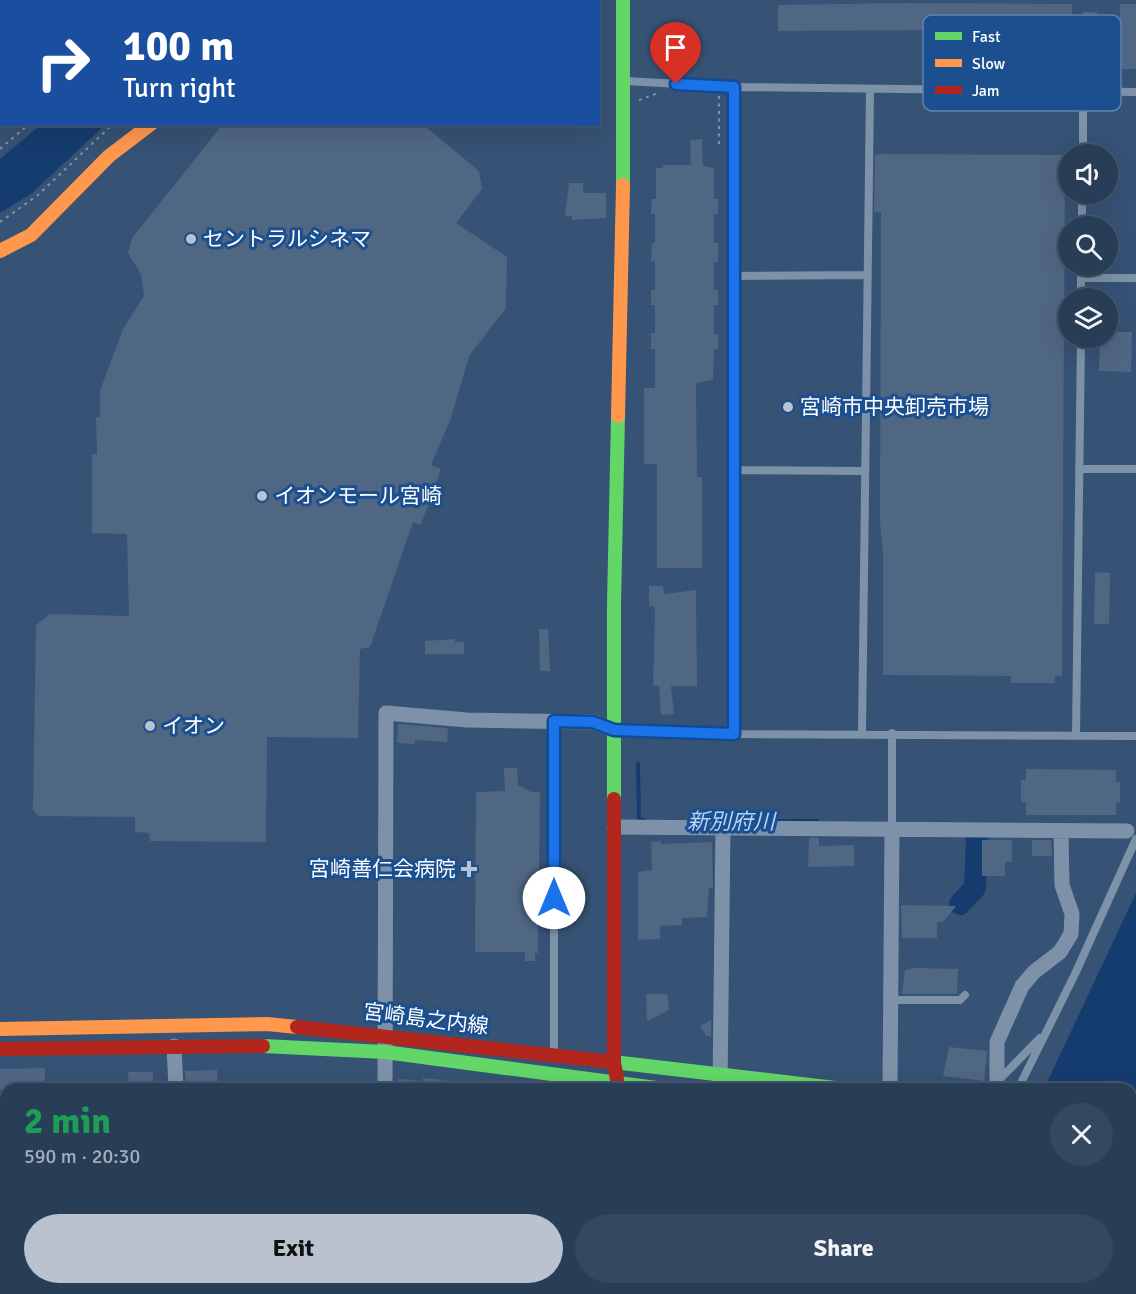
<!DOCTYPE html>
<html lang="en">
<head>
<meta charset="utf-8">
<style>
	body { margin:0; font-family:Signika,"Noto Sans JP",sans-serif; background:#344961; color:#f1f3f6; height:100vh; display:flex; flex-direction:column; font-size:22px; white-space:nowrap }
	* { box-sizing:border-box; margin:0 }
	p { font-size:20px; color:#a5aeba }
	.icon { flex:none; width:33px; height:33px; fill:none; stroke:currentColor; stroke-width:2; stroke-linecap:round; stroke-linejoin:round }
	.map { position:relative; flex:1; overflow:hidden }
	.drawer { position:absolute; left:0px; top:1083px; width:1137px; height:212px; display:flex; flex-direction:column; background:#283e57; border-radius:18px 18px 0 0; box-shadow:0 6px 24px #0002,0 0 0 2px #44576d }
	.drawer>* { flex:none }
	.top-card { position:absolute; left:0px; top:0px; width:600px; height:126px; box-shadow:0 6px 24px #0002,0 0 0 2px #44576d; background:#1a4fa0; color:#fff; overflow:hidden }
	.fabs { position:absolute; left:1058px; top:144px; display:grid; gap:12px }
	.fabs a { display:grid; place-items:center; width:60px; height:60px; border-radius:50%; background:#283e57; box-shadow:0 6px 24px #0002,0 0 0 2px #44576d; font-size:30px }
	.pin { position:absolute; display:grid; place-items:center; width:51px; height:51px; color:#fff; margin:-62px -26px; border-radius:50% 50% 50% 0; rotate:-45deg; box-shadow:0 0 6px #0007 }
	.pin .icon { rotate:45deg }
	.me { position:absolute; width:66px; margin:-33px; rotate:0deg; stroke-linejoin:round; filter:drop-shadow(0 0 4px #0008) }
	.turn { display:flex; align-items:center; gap:21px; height:126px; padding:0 24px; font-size:27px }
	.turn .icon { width:78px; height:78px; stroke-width:2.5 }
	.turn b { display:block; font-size:42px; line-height:51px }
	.round { display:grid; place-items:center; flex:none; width:63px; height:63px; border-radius:32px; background:#344961 }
	.overview { display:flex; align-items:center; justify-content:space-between; height:102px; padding:0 24px }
	h1 { font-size:36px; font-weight:700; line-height:45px; color:#1e9e55 }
	.action { display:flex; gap:12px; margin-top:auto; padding:12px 24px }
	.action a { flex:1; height:69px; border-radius:36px; background:#b9c2ce; color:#111; font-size:24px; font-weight:700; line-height:69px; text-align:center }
	.action a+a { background:#344961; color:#f1f3f6 }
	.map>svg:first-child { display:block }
	.water { fill:#153c6e }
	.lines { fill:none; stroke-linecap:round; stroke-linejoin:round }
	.stream { stroke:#153c6e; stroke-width:4 }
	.river { stroke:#153c6e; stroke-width:22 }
	.building { fill:#506783 }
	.path { stroke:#7d92a8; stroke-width:2; stroke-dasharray:3 4.5; stroke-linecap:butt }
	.lane { stroke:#7d92a8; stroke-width:8 }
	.street { stroke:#7d92a8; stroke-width:15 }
	.fast { stroke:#63d668; stroke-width:14 }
	.slow { stroke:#ff974d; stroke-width:14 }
	.jam { stroke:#b3261e; stroke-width:14 }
	.route-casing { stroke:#114b97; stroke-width:15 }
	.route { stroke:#1a73e8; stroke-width:10 }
	.poi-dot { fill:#b9c2ce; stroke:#1b4f8f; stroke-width:2 }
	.labels { text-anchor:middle; stroke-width:6; stroke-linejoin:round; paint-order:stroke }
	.poi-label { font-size:21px; fill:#fff; stroke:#1b4f8f; text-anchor:start }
	.street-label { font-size:21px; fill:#fff; stroke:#1b4f8f }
	.water-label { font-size:22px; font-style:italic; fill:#b5d3f5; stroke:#1b4f8f }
	.key { fill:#1b4f8f; stroke:#5f84b1; stroke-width:1.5 }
	.key-label { font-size:16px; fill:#fff }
</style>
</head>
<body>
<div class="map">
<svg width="1136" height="1294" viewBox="0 0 1136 1294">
	<rect width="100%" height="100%" fill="#365274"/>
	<!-- water -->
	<path class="water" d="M41,125H105L32,193L0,213V159Z
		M1136,893V1102L1131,1114V1089H1044Z
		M987,1289V1288L1056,1289L1053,1294H983Z"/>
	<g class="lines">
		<!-- stream -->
		<path class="stream" d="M638,764L639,820H644
			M750,821H817"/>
		<!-- river -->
		<path class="river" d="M960,904L975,888L977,838
			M1131,1193L1136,1182
			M1131,1238L1136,1241
			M907,1294L908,1288"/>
	</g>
	<!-- building -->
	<path class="building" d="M905,3L1072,4V17H1060L1059,40H1033V43H1021V37L942,41V30L778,31V5Z
		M1120,4H1136V69H1120Z
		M1083,12H1097V39H1083Z
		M682,33L683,44L668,45L667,34Z
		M223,124H422L479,171L482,189L456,223L507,257L506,308L469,356L451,418L431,465L441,469L421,525L413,522L370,647L360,649L358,738L267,737L266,842L150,841L149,833L135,832V817L39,816L33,810L36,625L50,614L129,616L127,534L92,533V454H97L96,417H100V391L123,329L144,296L141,274L128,253L132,238Z
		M702,139L703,166L714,168V199H718V214H714V243H718V262H714V290H718V305H714V334H718V349H714L713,380L696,383L697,477H702V568H657V464H644V388H655V349H651V333H655V305H651V290H655V261H651L652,243H655V214H651L652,199H656V168H663V165H691L690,140Z
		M881,154L1065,155L1062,676H1055V683H1011V676L883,675V553L880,522L881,212H874L875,155Z
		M569,183H583V193H606V218L572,220V216H565Z
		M1107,306H1118L1117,332H1132L1131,372L1099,371L1100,338H1107Z
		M1095,572L1110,573L1109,624H1094Z
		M649,586H663L664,594L696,590L697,686H671L674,714L661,715L659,686H653L655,613L654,606H649Z
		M539,629H548L550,671H540Z
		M455,639V642H464V654H425V641Z
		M398,724L448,728L447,742L415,740V744L397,743Z
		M504,768H517L518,785L532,792H540L538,953H535V961H525V952H475L476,792L505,791Z
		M1026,769L1116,770V782H1120V803L1116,802V815H1026V802H1021V780H1026Z
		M809,838H819V846L854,845V866L808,867Z
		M982,840H1012V862H1005V876H982Z
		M1032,840H1051L1052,856H1032Z
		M661,841L662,844L712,842L713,888H709L707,917L682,918V925L660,926V939L638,940V872L652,870L651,842Z
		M901,905L956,906L943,922H937V938H902Z
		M915,968L958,969L957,994H902L905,970Z
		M646,994H667L669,1010L647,1021Z
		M711,1020V1036H706L700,1026Z
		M949,1047L987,1051L984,1081L943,1076Z
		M45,1068V1089H0V1069Z
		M217,1070L218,1089H186L185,1071Z
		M128,1072H153V1089H129Z
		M423,1078L460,1082V1089H397L398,1079L423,1081Z"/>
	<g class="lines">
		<!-- path -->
		<path class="path" d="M261,2L263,0
			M719,96V148
			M639,100L658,93
			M0,149L29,124
			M0,222L38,195L113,124
			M1131,1169L1135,1161
			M931,1294L933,1288
			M1075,1294L1077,1288"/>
		<!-- lane -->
		<path class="lane" d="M625,81L734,87L1136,92
			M734,87V734
			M1083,154V92
			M1082,226V194
			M733,276L867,275
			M1081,278H1136
			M1081,298V266
			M1079,469H1136
			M733,470L864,471
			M616,730L734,734L1136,736
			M862,733L870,90
			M1076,735L1081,338
			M892,829V733
			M891,1000H960L965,995
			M554,1052V721
			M998,1081L1040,1038
			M1018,1089L1075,974L1136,839"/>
		<!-- street -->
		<path class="street" d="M157,2L159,0
			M0,50H2
			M614,827L1127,831
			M174,1046L176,1089
			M385,1089L386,713L467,720L593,722L614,730
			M720,1089L723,827
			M890,1089L892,829
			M997,1089V1042L1022,986L1034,972L1060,952L1071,934L1072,914L1062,885L1061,831
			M0,1212H6
			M504,1288V1294
			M398,1294L399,1288
			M834,1294L835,1288"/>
		<!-- fast -->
		<path class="fast" d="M623,0V185
			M295,2L298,0
			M614,799V604L618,416
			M263,1046L385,1052L664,1089
			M613,1062L844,1089
			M1131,1123L1136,1124"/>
		<!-- slow -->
		<path class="slow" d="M0,251L31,235L109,156L151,124
			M618,416L623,185
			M0,1029L267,1024L297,1027"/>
		<!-- jam -->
		<path class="jam" d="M614,799V1062L617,1080
			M297,1027L613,1062
			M0,1049L263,1046
			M1131,1144H1136
			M691,1288L694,1294"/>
	</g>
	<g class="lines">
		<!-- route casing -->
		<g class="route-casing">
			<path id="route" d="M554,898V721L593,722L614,730L734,734V87L676,84"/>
		</g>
		<!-- route -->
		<use href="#route" class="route"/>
	</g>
	<!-- markers -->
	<g class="poi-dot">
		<circle cx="191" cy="239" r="6"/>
		<circle cx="788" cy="407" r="6"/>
		<circle cx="262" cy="496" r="6"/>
		<circle cx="150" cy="726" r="6"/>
		<path d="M466 860h6v6h6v6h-6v6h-6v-6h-6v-6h6z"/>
	</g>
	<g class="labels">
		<!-- poi labels -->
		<g class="poi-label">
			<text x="203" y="246">セントラルシネマ</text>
			<text x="800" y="414">宮崎市中央卸売市場</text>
			<text x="274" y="503">イオンモール宮崎</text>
			<text x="162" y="733">イオン</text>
			<text x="456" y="876" text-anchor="end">宮崎善仁会病院</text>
		</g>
		<!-- street labels -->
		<g class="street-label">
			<text transform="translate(426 1019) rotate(7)" y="7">宮崎島之内線</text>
		</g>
		<!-- water labels -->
		<g class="water-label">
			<text x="731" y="829">新別府川</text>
		</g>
	</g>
	<!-- legend -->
	<rect x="923" y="15" width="198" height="96" rx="9" class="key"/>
	<rect x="935" y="32" width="27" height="8" fill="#63d668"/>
	<rect x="935" y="59" width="27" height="8" fill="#ff974d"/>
	<rect x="935" y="86" width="27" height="8" fill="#b3261e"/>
	<g class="key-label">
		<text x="972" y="42">Fast</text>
		<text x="972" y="69">Slow</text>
		<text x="972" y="96">Jam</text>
	</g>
</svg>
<div class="fabs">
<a><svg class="icon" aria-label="sound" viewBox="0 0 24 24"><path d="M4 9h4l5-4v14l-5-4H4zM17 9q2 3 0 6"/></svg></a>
<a><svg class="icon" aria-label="search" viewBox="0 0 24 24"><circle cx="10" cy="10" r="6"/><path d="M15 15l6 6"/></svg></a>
<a><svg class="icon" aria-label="layers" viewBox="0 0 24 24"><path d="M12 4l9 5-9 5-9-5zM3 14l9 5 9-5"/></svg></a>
</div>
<div class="pin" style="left:676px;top:84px;background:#d93025"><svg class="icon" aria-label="arrive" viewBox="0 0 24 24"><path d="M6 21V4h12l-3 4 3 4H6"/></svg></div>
<svg class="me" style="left:554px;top:898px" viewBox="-20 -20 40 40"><circle r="19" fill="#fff"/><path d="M0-13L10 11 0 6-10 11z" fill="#1a73e8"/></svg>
<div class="top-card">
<div class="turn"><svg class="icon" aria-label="right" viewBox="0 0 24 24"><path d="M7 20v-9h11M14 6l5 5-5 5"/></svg><div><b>100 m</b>Turn right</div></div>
</div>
<section class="drawer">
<div class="overview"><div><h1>2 min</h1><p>590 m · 20:30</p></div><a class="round"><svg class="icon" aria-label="close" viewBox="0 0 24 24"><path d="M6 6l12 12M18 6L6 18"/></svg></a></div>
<div class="action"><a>Exit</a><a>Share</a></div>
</section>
</div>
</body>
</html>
